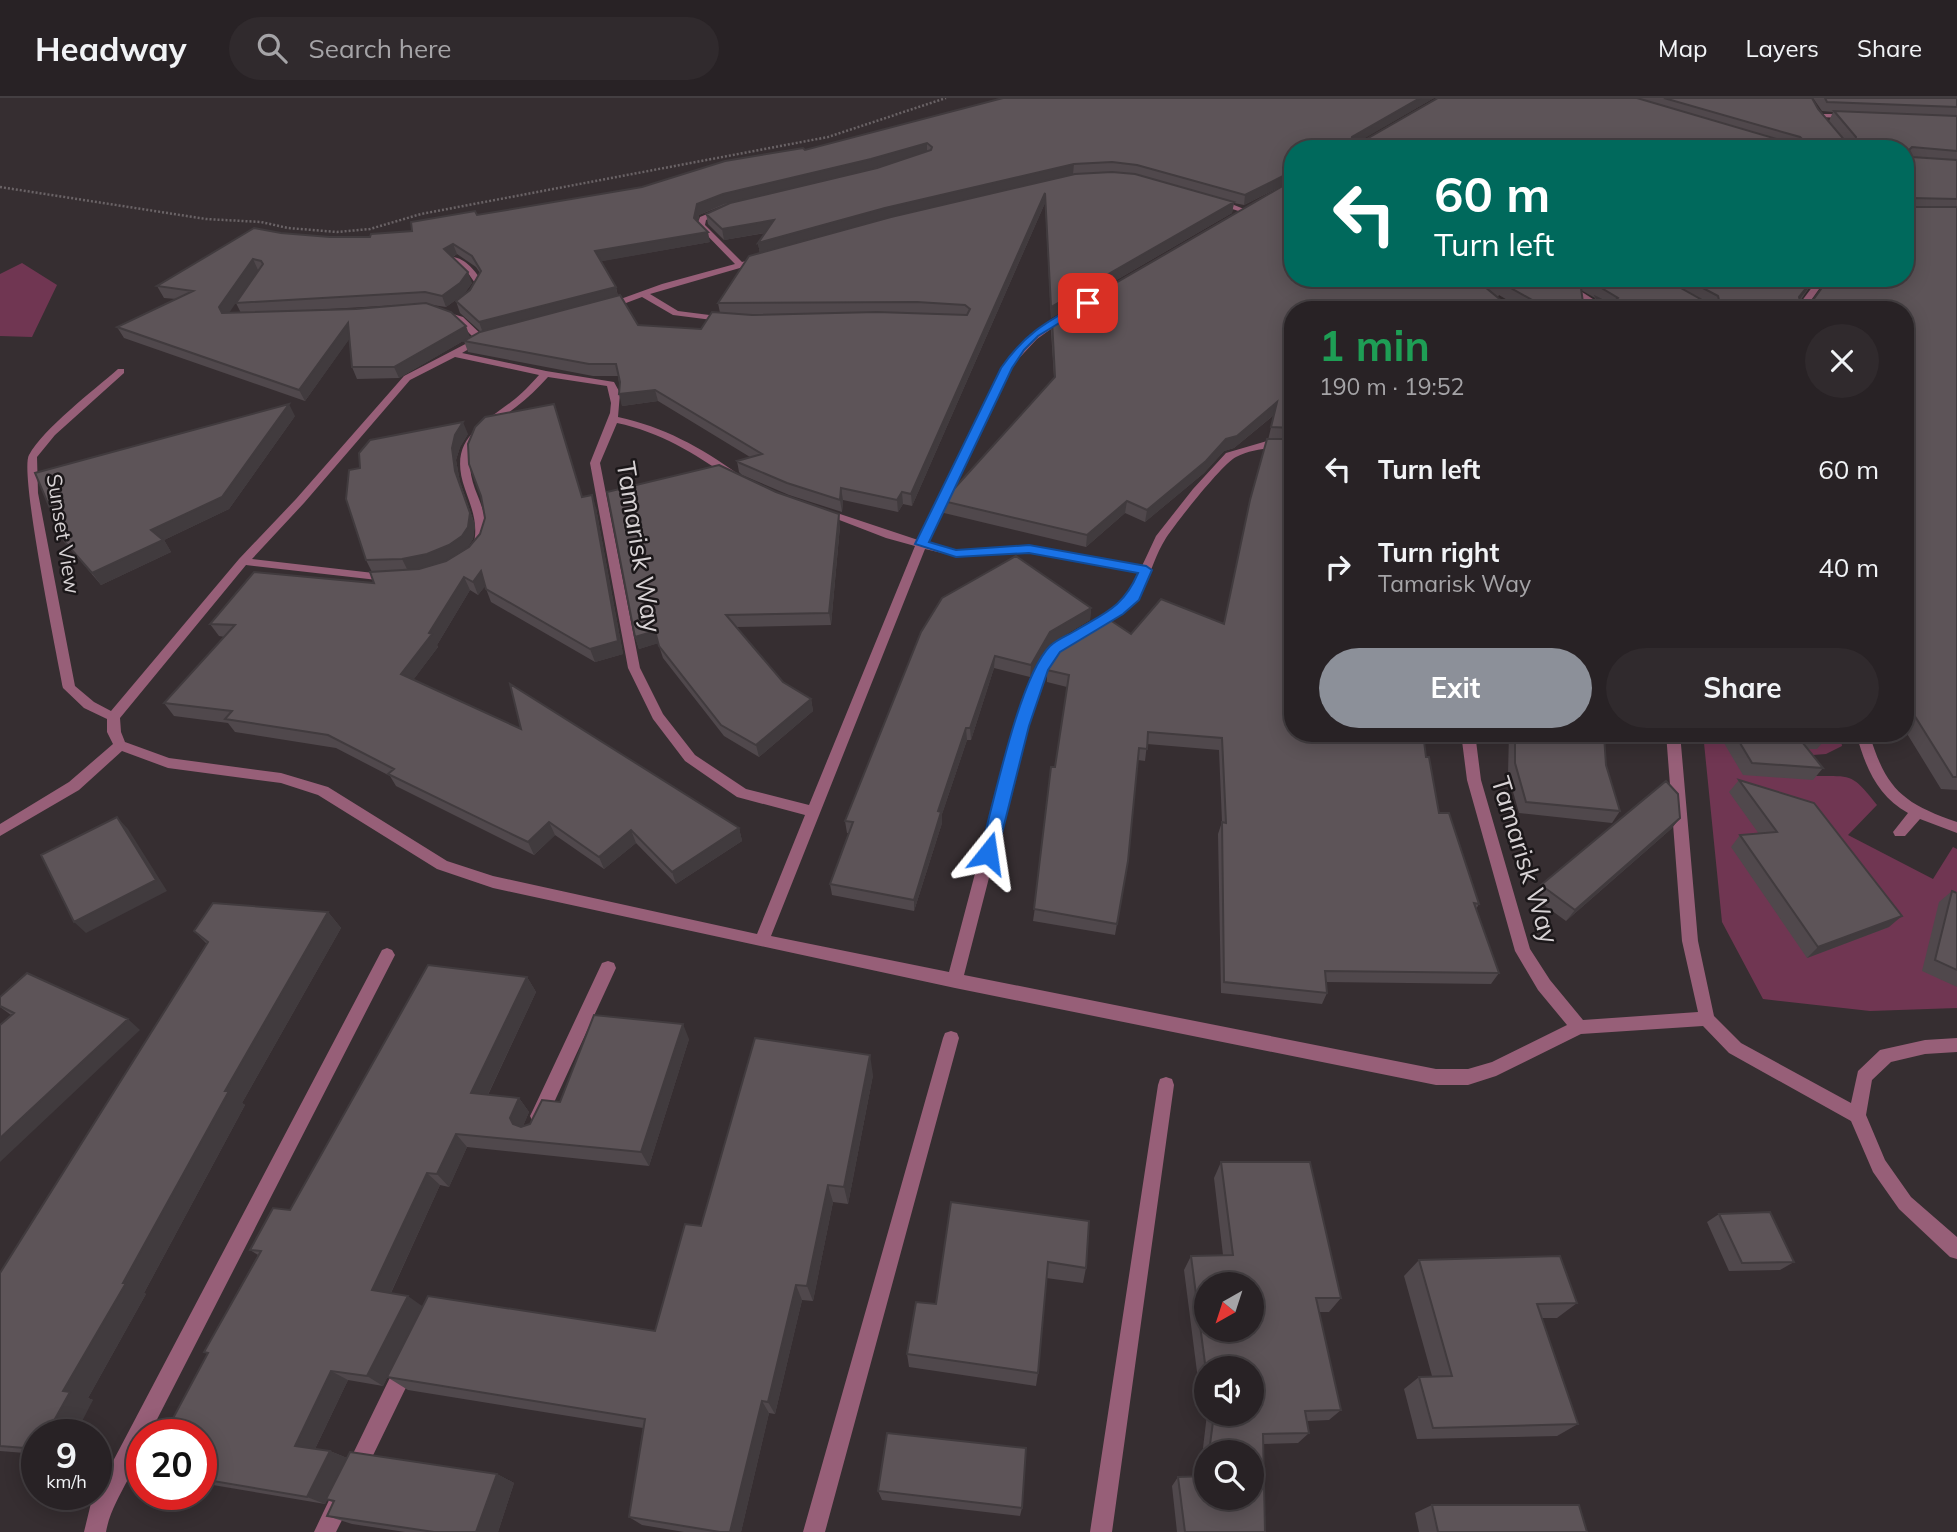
<!DOCTYPE html>
<html lang="en">
<head>
<meta charset="utf-8">
<style>
	body { margin:0; font-family:Mulish,sans-serif; background:#302a2d; color:#f1f3f6; height:100vh; display:flex; flex-direction:column; font-size:26px; white-space:nowrap }
	* { box-sizing:border-box; margin:0 }
	p { font-size:23px; color:#a5a4a7 }
	.icon { flex:none; width:38px; height:38px; fill:none; stroke:currentColor; stroke-width:2; stroke-linecap:round; stroke-linejoin:round }
	.map { position:relative; flex:1; overflow:hidden }
	.side { position:absolute; left:1284px; top:203px; width:630px; height:441px; display:flex; flex-direction:column; background:#282225; border-radius:28px; box-shadow:0 4px 18px #0003,0 0 0 2px #443f42 }
	.side>* { flex:none }
	.top-card { position:absolute; left:1284px; top:42px; width:630px; height:147px; border-radius:28px; box-shadow:0 4px 18px #0003,0 0 0 2px #443f42; background:#00695c; color:#fff; overflow:hidden }
	.needle { width:46px; rotate:219deg }
	.tools { position:absolute; left:1194px; top:1174px; display:grid; gap:14px }
	.tools a { display:grid; place-items:center; width:70px; height:70px; border-radius:50%; background:#282225; box-shadow:0 4px 18px #0003,0 0 0 2px #443f42; font-size:35px }
	.speed { position:absolute; left:21px; top:1321px; display:flex; gap:14px; font-size:35px; font-weight:700; text-align:center }
	.speed>* { display:grid; place-content:center; width:91px; height:91px; border-radius:50%; background:#282225; box-shadow:0 4px 18px #0003,0 0 0 2px #443f42; line-height:1 }
	.speed small { font-size:18px; font-weight:400 }
	.speed .limit { border:10px solid #d22; background:#fff; color:#111 }
	.pin { position:absolute; display:grid; place-items:center; width:60px; height:60px; color:#fff; margin:-30px; border-radius:14px; box-shadow:0 4px 10px #0006 }
	.me { position:absolute; width:77px; margin:-38px; rotate:15deg; stroke-linejoin:round; filter:drop-shadow(0 0 5px #0008) }
	.turn { display:flex; align-items:center; gap:24px; height:147px; padding:0 35px; font-size:32px }
	.turn .icon { width:91px; height:91px; stroke-width:2.5 }
	.turn b { display:block; font-size:49px; line-height:60px }
	.round { display:grid; place-items:center; flex:none; width:74px; height:74px; border-radius:37px; background:#302a2d }
	.summary { display:flex; align-items:center; justify-content:space-between; height:119px; padding:0 35px }
	h1 { font-size:42px; font-weight:700; line-height:52px; color:#1e9e55 }
	.action { display:flex; gap:14px; margin-top:auto; padding:14px 35px }
	.action a { flex:1; height:80px; border-radius:42px; background:#8c9099; color:#fff; font-size:28px; font-weight:700; line-height:80px; text-align:center }
	.action a+a { background:#302a2d; color:#f1f3f6 }
	ul { padding:0; list-style:none }
	li { display:flex; align-items:center; gap:21px; height:98px; padding:0 35px }
	li div { flex:1 }
	li b { display:block; font-size:26px }
	li em { font-style:normal }
	header { display:flex; align-items:center; gap:42px; box-sizing:border-box; height:98px; padding:0 35px; background:#282225; border-bottom:2px solid #443f42 }
	header strong { font-size:33px }
	nav { display:flex; gap:38px; margin-inline-start:auto; font-size:24px }
	.search { width:490px; height:63px; background:#302a2d; display:flex; align-items:center; gap:18px; box-sizing:border-box; padding:0 24px; border-radius:38px; color:#a5a4a7; font-size:26px }
	.map>svg:first-child { display:block }
	.green { fill:#703652 }
	.lines { fill:none; stroke-linecap:round; stroke-linejoin:round }
	.path { stroke:#6a6366; stroke-width:2.5; stroke-dasharray:2 2; stroke-linecap:butt }
	.service { fill:#975f78; fill-rule:evenodd }
	.wall { fill:#50484c; fill-rule:evenodd }
	.shaded-wall { fill:#413b3e }
	.building { fill:#5d5458; stroke:#413b3e; stroke-width:2; fill-rule:evenodd }
	.route { fill:#1a73e8; stroke:#114b97; stroke-width:2 }
	.labels { text-anchor:middle; stroke-width:5; stroke-linejoin:round; paint-order:stroke }
	.far-street-label { font-size:21px; fill:#d8d3d5; stroke:#1b1719 }
	.street-label { font-size:26px; fill:#d8d3d5; stroke:#1b1719 }
</style>
</head>
<body>
<header>
<strong>Headway</strong>
<div class="search"><svg class="icon" aria-label="search" viewBox="0 0 24 24"><circle cx="10" cy="10" r="6"/><path d="M15 15l6 6"/></svg>Search here</div>
<nav><a>Map</a><a>Layers</a><a>Share</a></nav>
</header>
<div class="map">
<svg width="1957" height="1434" viewBox="0 0 1957 1434">
	<rect width="100%" height="100%" fill="#362e31"/>
	<!-- green -->
	<path class="green" d="M22,165L57,187L32,239L0,238V176Z
		M1703,635H1840L1842,648L1826,656L1799,658L1813,678C1852,678 1852,675 1877,707L1848,737L1933,781L1953,749L1957,751V910L1870,913L1763,901L1722,824Z"/>
	<g class="lines">
		<!-- path -->
		<path class="path" d="M0,89L206,121L261,124L288,130L337,134L370,131L421,116L828,39L946,0"/>
		<!-- service -->
		<path class="service" d="M1817,16H1851L1854,18L1851,20L1815,19Z
			M1213,101H1219L1249,113L1245,115L1213,105Z
			M719,111L726,113L706,122L705,127L742,164L761,159H764V163L650,196L678,213L725,219L729,222L728,224L673,217L642,199L610,211H604V207L662,186L735,166L697,127L700,119Z
			M452,159C466,160 476,174 483,185L476,198L469,196L475,185L468,175L452,163Z
			M1819,180H1827L1804,212H1795Z
			M1576,194H1582L1610,212H1599L1576,198Z
			M436,211L463,219L486,241L462,255L546,273L614,284L620,295L618,319C664,329 700,349 738,376V380H730C694,355 660,334 617,325L600,365L640,570L663,616L695,657L746,691L809,707L915,448L886,440L816,413L817,411H825L918,442L1001,270C1019,246 1039,229 1065,214L1072,216L1037,241L1010,270L927,444L955,452L1029,448L1142,468L1156,438L1193,391L1226,355L1267,343L1293,344V350C1274,349 1254,350 1236,359C1223,365 1175,426 1166,440C1145,474 1151,499 1111,522C1103,526 1096,532 1087,531L1085,528L1114,510L1129,497L1139,474L1029,454L955,458L925,451L771,838L949,874L1014,628L1036,572L1051,548L1074,535L1080,539L1059,554L1048,572L1028,628L964,877L1436,971H1468L1492,964L1567,927L1538,892L1515,853L1467,682L1461,635H1475L1481,682L1530,851L1550,882L1583,922L1698,914L1682,843L1666,635H1680L1698,843L1714,918L1741,945L1851,1005L1858,973L1880,952L1925,942L1957,940V954L1925,956L1891,964L1872,982L1866,1017L1885,1062L1911,1099L1957,1139V1161L1950,1159L1899,1111L1873,1074L1851,1023L1729,955L1703,928L1581,936L1496,978L1468,987H1436L955,890L493,790L437,771L318,697L281,685L168,670L122,653L79,692L0,738V726L69,684L113,646L107,634V621L84,610L63,590C57,557 19,374 29,357C43,331 94,292 118,271H124V275L55,337L37,359L38,395L75,588L94,604L111,613L239,461L296,401L404,278L475,241L457,223L436,215ZM455,259L539,277C530,287 522,296 511,304C478,329 448,343 465,391C472,411 479,427 473,449L479,452L485,449C490,427 483,411 475,391C459,346 484,333 516,309C528,300 538,290 548,279L607,288L611,305L610,315L590,365L628,570L653,621L685,663L737,699L805,717L757,836L493,778L447,763L328,689L281,675L169,660L125,644L121,634L120,620L246,467L395,484L397,481L391,477L252,461L304,405L410,282Z
			M1856,635H1869C1886,691 1902,705 1957,724V735L1920,721L1905,738H1895L1893,734L1908,715C1877,698 1865,668 1856,635Z
			M387,850L392,852L395,857L149,1337H142C142,1370 112,1399 106,1434H84L91,1405L382,852Z
			M608,863L614,865L616,870L545,1024L539,1026L533,1024L530,1018L533,1012L602,865Z
			M951,933L957,935L959,940L825,1434H803L943,940L945,935Z
			M1166,979L1172,981L1174,987L1112,1434H1090L1158,987L1160,981Z
			M406,1258L413,1261L416,1268L413,1275L362,1380L355,1384L348,1380L344,1373L348,1366L399,1261Z
			M340,1393L348,1396L351,1404L336,1434H314L332,1396Z"/>
	</g>
	<!-- wall -->
	<path class="wall" d="M1003,0H1434L1359,43H1363L1438,0H1812L1818,11L1829,23L1833,14L1822,13L1813,0H1957V692L1941,691L1906,634V212H1592L1591,210L1595,200L1581,192L1584,212H1525L1514,206L1293,212V635L1426,659L1439,715L1479,806L1476,811L1499,875L1491,886L1326,884L1327,895L1322,906L1221,895L1218,736L1222,724L1219,652L1147,646L1145,663L1138,662L1128,763L1115,837L1033,823L1067,589L1047,584V572L1131,536L1224,526L1274,317L1234,350L1224,353L1204,375L1145,424L1125,415L1086,449L944,415L943,403L1054,280L1051,233L1052,222L1288,85L1244,107L1234,105L1232,115L1051,220L1045,105L912,408L903,406L898,414L843,402L842,414L789,397L742,377L739,374L737,363L750,359L658,303L622,308L618,278H593L468,254L464,243L481,234L460,215L456,203L470,192L480,175L476,169L457,156L453,159L472,185L464,196L446,209L426,206L470,239L399,280L357,281L352,269L349,241L305,303L124,240L117,229L176,201L164,200L157,188L281,135L330,139H370L412,133L477,117L642,89L805,52ZM1293,51L1906,180L1813,202L1800,203L1816,180H1475L1498,199L1499,197L1509,203L1293,180ZM729,105L706,116L708,126L724,142L765,135L758,145L760,156L718,205L720,215L701,231L638,227L618,198L616,189L601,163L710,144L698,124L699,117ZM258,172H259L236,205L241,215H228ZM417,206L356,211L294,213ZM735,216H802L752,217Z
		M295,318L229,411L164,442L171,454L101,487L64,443Z
		M468,336L460,349L456,362L460,384L475,427L473,441L467,450L462,453L583,399L596,410L623,556L595,564L491,504L485,488L478,497L470,492L437,547L438,549L413,582L739,730L742,743L676,786L636,745L604,771L555,737L534,757L396,688L390,678L336,650L235,634L228,625L174,618L164,605L225,539L219,538L210,526L374,485L372,474L366,462L360,370Z
		M840,428L831,527L736,529L783,584L811,601L813,613L759,659L724,638L663,560L658,545L639,551L635,539Z
		M1091,510L1090,522L1050,546L1030,579L994,570L971,642H967L942,716V725L914,813L832,797L830,786L849,735H847L845,723L921,534Z
		M1509,635H1601L1606,667L1620,713L1612,725L1519,715L1508,676Z
		M1718,635H1825L1828,638L1817,651H1808L1823,670L1813,682L1743,677Z
		M1739,682L1889,829L1807,860L1731,749L1740,737L1759,736L1729,694Z
		M1680,720L1671,731L1566,823L1533,799L1541,787Z
		M1952,793L1957,795V889L1922,873L1939,804Z
		M328,814L341,830L242,1005L245,1007L144,1195L146,1196L88,1300L93,1302L37,1337V1356L0,1353V1175L207,846L194,833Z
		M527,879L536,894L488,997L519,1000L529,1014L523,1028L530,1026L560,1004L689,941L649,1068L467,1049L449,1089L440,1087L391,1195L422,1208L383,1288L348,1282L315,1351L330,1353L347,1360L497,1376L514,1385L498,1434H405L352,1426L327,1418L333,1404L327,1402L325,1406L201,1385V1337L208,1256L204,1254L258,1157L250,1152Z
		M0,899L140,932L11,917L0,909Z
		M873,977L848,1106L833,1104L813,1203L802,1202L775,1316L769,1315L741,1434H684L642,1427L629,1419L643,1330L408,1292L387,1279L655,1233L701,1128Z
		M1221,1064L1341,1200L1329,1214H1319L1341,1312L1329,1322L1307,1323L1309,1335L1298,1345L1263,1346L1265,1434H1177L1172,1388L1178,1379L1202,1378L1201,1367L1207,1316H1251L1206,1270V1313H1202L1184,1172L1191,1158L1223,1157L1214,1080ZM1206,1354H1251L1206,1400Z
		M1719,1116L1794,1164L1780,1172L1729,1173L1707,1124Z
		M1089,1123L1086,1170L1083,1185L1046,1180L1038,1275L1036,1288L909,1269L907,1256L936,1206Z
		M1419,1162L1577,1205L1557,1220H1542L1578,1326L1557,1338L1417,1341L1404,1291L1419,1279L1432,1278L1404,1178Z
		M878,1393L1022,1410L1020,1418L882,1402Z
		M1432,1407L1587,1434H1419L1415,1415Z"/>
	<!-- shaded-wall -->
	<path class="shaded-wall" d="M1420,0H1434L1350,49L1352,39Z
		M927,45V54L871,71L724,106L699,117L696,131L694,120L697,106L723,96Z
		M1074,66L1073,76L760,156L758,145L885,110Z
		M1293,73V82L1244,107L1245,97Z
		M1045,95V105L912,408L911,396Z
		M1234,104L1232,115L1051,220V209Z
		M774,122L775,133L724,142L722,131Z
		M708,134L710,144L598,164L595,153Z
		M453,146L457,156L448,161L444,151Z
		M253,161L258,172L225,221L219,209Z
		M468,174L472,185L464,196L446,209L442,198Z
		M1814,180H1816L1793,210L1799,199Z
		M616,189L618,200L483,235L479,224Z
		M348,225L353,236L305,303L299,292Z
		M466,228L470,239L399,280L394,269Z
		M655,292L658,303L622,308L619,296Z
		M1277,304L1275,316L1234,350L1224,353L1204,375L1145,424L1147,412L1226,341Z
		M289,306L295,318L229,411L164,442L171,454L101,487L92,475L151,432Z
		M463,324L468,336L460,349L456,362L460,384L475,427L473,441L467,450L455,459L433,468L408,473L402,461L455,373L452,350L455,337Z
		M841,390L843,402L842,414L840,402Z
		M902,394L903,406L898,414L897,402Z
		M592,397L596,410L623,556L595,564L590,551Z
		M1127,403L1125,415L1086,449L1087,437Z
		M839,416L840,428L831,527L829,515Z
		M481,473L487,486L478,497L473,484Z
		M464,479L470,492L437,547L438,549L408,589L401,576L429,535Z
		M1091,510L1090,522L1050,546L1030,579L1031,567L1050,534Z
		M655,533L659,545L639,551L635,539Z
		M995,558L994,570L971,642L970,630Z
		M811,601L813,613L759,659L756,647Z
		M966,630L967,642L942,716V725L914,813V802L938,713Z
		M117,719L128,731L167,793L86,835L74,824Z
		M1680,720L1671,731L1566,823L1575,812Z
		M549,724L555,737L534,757L528,744Z
		M739,730L742,743L676,786L672,774Z
		M631,732L636,745L604,771L599,759Z
		M328,814L341,830L242,1005L245,1007L144,1195L146,1196L88,1300L93,1302L75,1337H46L63,1293L123,1185L225,993Z
		M1902,818L1889,829L1807,860L1818,849Z
		M527,879L536,894L482,1009L471,995Z
		M128,921L140,932L0,1064V1040Z
		M683,926L689,941L649,1068L641,1054Z
		M870,957L873,977L848,1106L844,1089Z
		M519,1000L529,1014L521,1033L513,1026L510,1020Z
		M456,1036L467,1049L449,1089L437,1076Z
		M427,1075L440,1087L387,1203L372,1192Z
		M828,1087L833,1104L813,1203L807,1188Z
		M796,1187L802,1202L775,1316L768,1304Z
		M408,1198L422,1208L383,1288L367,1278Z
		M331,1273L348,1282L313,1355L295,1348Z
		M762,1303L769,1315L741,1434H730Z
		M330,1353L347,1360L325,1406L307,1399Z
		M497,1376L514,1385L498,1434H476Z"/>
	<!-- building -->
	<path class="building" d="M1003,0H1420L1352,39L1351,43H1363L1438,0H1637L1787,44L1802,41L1800,39L1664,0H1812L1818,11L1846,44L1855,43L1856,39L1834,13L1957,18V53L1912,49L1909,52L1912,59L1957,62V101L1912,100L1910,106L1912,109H1957V679H1953L1906,604V212H1603L1596,199L1604,203H1615L1618,200L1585,180H1663L1704,203L1719,202L1718,198L1684,180H1814L1799,199L1800,203L1813,202L1829,180H1906V51H1293V73L1245,97L1137,67L1112,64L1074,66L885,110L758,145L774,122L722,131L706,116L730,105L877,70L931,52L932,49L927,45L871,61L723,96L697,106L694,120L708,134L595,153L616,189L479,224L456,203L470,192L481,173L472,158L453,146L444,151L468,174L460,185L442,198L425,194L236,205L263,166L261,163L253,161L219,209L222,215L356,211L426,205L451,214L466,228L394,269H352L348,225L299,292L117,229L193,193L157,188L254,130L281,135L330,139H370L371,136L412,133L411,124L475,113L477,117L642,89L725,63L803,50L805,52Z
		M1825,0H1957V9L1827,4Z
		M1112,74L1135,76L1234,104L1051,209L1045,95L911,396L902,394L897,402L841,390L840,402L787,385L740,365L737,363L762,356L655,292L619,296L620,284L616,266H589L464,243L480,234L620,197L638,227L701,231L712,214L752,217L877,214L967,217L970,211L965,207L917,204L718,205L749,158L891,119L1075,76Z
		M1293,82V180H1474L1502,203H1512L1518,212H1293V330L1271,329L1277,304L1237,338L1226,341L1206,363L1147,412L1127,403L1087,437L943,403L1055,279L1052,222Z
		M1492,180H1578V187L1581,190L1584,212H1550L1500,184L1502,188Z
		M289,306L222,399L151,432L163,442L92,475L64,443L35,375Z
		M554,306L582,399L592,397L618,543L590,551L486,491L481,473L473,484L464,479L429,535L432,536L401,576L521,631L510,586L739,730L672,774L631,732L599,759L549,724L528,744L388,676L394,671L328,637L225,621L232,613L164,605L235,527L210,526L254,474L374,485L370,474L419,471L446,463L469,449L480,436L485,420L481,398L469,366L468,346L475,329L485,319Z
		M463,324L455,337L452,350L455,373L470,415L468,429L462,438L449,447L427,456L402,461L366,462L346,401L349,372L360,370L359,355L370,342Z
		M1267,341H1293V635H1423L1426,659H1429L1439,715H1449L1479,806L1474,805L1499,875L1325,873L1327,895L1224,884L1222,724L1226,725L1222,640L1148,634L1147,651L1139,650L1128,763L1117,826L1034,811L1051,669H1055L1069,577L1047,572L1062,544L1104,518L1131,536L1161,501L1224,526L1250,402Z
		M719,367L776,394L839,416L829,515L726,517L783,584L811,601L756,647L721,627L659,548L655,533L635,539L607,394Z
		M1016,458L1091,510L1050,534L1031,567L995,558L970,630H966L938,713L941,714L914,802L830,786L853,724L845,723L921,534L942,500Z
		M1515,635H1601L1604,637L1606,667L1620,713L1526,704L1515,665Z
		M1734,635H1825L1828,638L1798,639L1823,670L1752,665Z
		M1739,682L1814,705L1902,818L1818,849L1740,737L1777,734Z
		M1666,683L1678,696L1680,720L1575,812L1541,787Z
		M117,719L156,782L74,824L41,757Z
		M1952,793L1957,795V872L1935,862Z
		M213,805L328,814L225,993H229L123,1185H126L63,1293L70,1294L46,1337H37V1351L0,1348V1175L208,844L194,833Z
		M428,867L527,879L471,995L519,1000L510,1020L513,1026L521,1029L530,1026L542,1002L560,1004L594,917L683,926L641,1054L456,1036L437,1076L427,1075L372,1192L408,1198L367,1278L331,1273L295,1348L330,1353L307,1399L201,1381V1337H164L208,1255L204,1254L261,1153L250,1152L273,1110L290,1112Z
		M27,875L128,921L0,1040V927L14,915L0,908V899Z
		M755,940L870,957L844,1089L828,1087L807,1188L796,1187L768,1304L762,1303L730,1434H720L629,1419L645,1321L387,1279L428,1198L655,1233L685,1126L701,1128Z
		M1221,1064H1310L1341,1200H1316L1341,1312L1305,1313L1309,1335L1263,1336L1265,1434H1185L1178,1379L1206,1378V1400H1251V1354H1209L1214,1316H1251V1270H1206V1273L1191,1158L1233,1157ZM1206,1186H1251V1232H1206Z
		M951,1104L1089,1123L1086,1170L1048,1164L1038,1275L907,1256L916,1204L936,1206Z
		M1770,1114L1794,1164L1742,1165L1719,1116Z
		M1560,1158L1577,1205L1537,1206L1578,1326L1433,1330L1419,1279L1452,1278L1419,1162Z
		M887,1335L1026,1350L1022,1410L878,1393Z
		M350,1354L497,1376L476,1434H434L327,1418L334,1403L326,1401Z
		M1432,1407H1579L1587,1434H1438Z"/>
	<!-- route -->
	<path class="route" d="M1084,203L1092,205L1038,238L1024,252L1012,270L929,444L956,452L1029,447L1146,468L1152,472L1139,502L1123,516L1060,554L1048,572L1029,628L997,755L994,760H983L980,755C993,708 1019,579 1050,548C1056,542 1066,538 1073,534C1104,515 1123,510 1138,475L1029,455L956,459L915,446L1001,270C1026,234 1047,224 1084,203Z"/>
	<g class="labels">
		<!-- far-street labels -->
		<g class="far-street-label">
			<text transform="translate(63 436) rotate(81)" y="7">Sunset View</text>
		</g>
		<!-- street labels -->
		<g class="street-label">
			<text transform="translate(639 449) rotate(81)" y="9">Tamarisk Way</text>
			<text transform="translate(1525 762) rotate(73)" y="9">Tamarisk Way</text>
		</g>
	</g>
</svg>
<div class="tools">
<a><svg class="needle" viewBox="-14 -14 28 28"><path d="M0-13l5 13h-10z" fill="#e53935"/><path d="M0 13l5-13h-10z" fill="#a5a4a7"/></svg></a>
<a><svg class="icon" aria-label="sound" viewBox="0 0 24 24"><path d="M4 9h4l5-4v14l-5-4H4zM17 9q2 3 0 6"/></svg></a>
<a><svg class="icon" aria-label="search" viewBox="0 0 24 24"><circle cx="10" cy="10" r="6"/><path d="M15 15l6 6"/></svg></a>
</div>
<div class="speed"><div>9<small>km/h</small></div><div class="limit">20</div></div>
<div class="pin" style="left:1088px;top:205px;background:#d93025"><svg class="icon" aria-label="arrive" viewBox="0 0 24 24"><path d="M6 21V4h12l-3 4 3 4H6"/></svg></div>
<svg class="me" style="left:988px;top:755px" viewBox="-20 -20 40 40"><path d="M0-17L14 15 0 8-14 15z" fill="#1a73e8" stroke="#fff" stroke-width="4"/></svg>
<div class="top-card">
<div class="turn"><svg class="icon" aria-label="left" viewBox="0 0 24 24"><path d="M17 20v-9H6M10 6l-5 5 5 5"/></svg><div><b>60 m</b>Turn left</div></div>
</div>
<section class="side">
<div class="summary"><div><h1>1 min</h1><p>190 m · 19:52</p></div><a class="round"><svg class="icon" aria-label="close" viewBox="0 0 24 24"><path d="M6 6l12 12M18 6L6 18"/></svg></a></div>
<ul>
<li><svg class="icon" aria-label="left" viewBox="0 0 24 24"><path d="M17 20v-9H6M10 6l-5 5 5 5"/></svg><div><b>Turn left</b></div><em>60 m</em></li>
<li><svg class="icon" aria-label="right" viewBox="0 0 24 24"><path d="M7 20v-9h11M14 6l5 5-5 5"/></svg><div><b>Turn right</b><p>Tamarisk Way</p></div><em>40 m</em></li>
</ul>
<div class="action"><a>Exit</a><a>Share</a></div>
</section>
</div>
</body>
</html>
